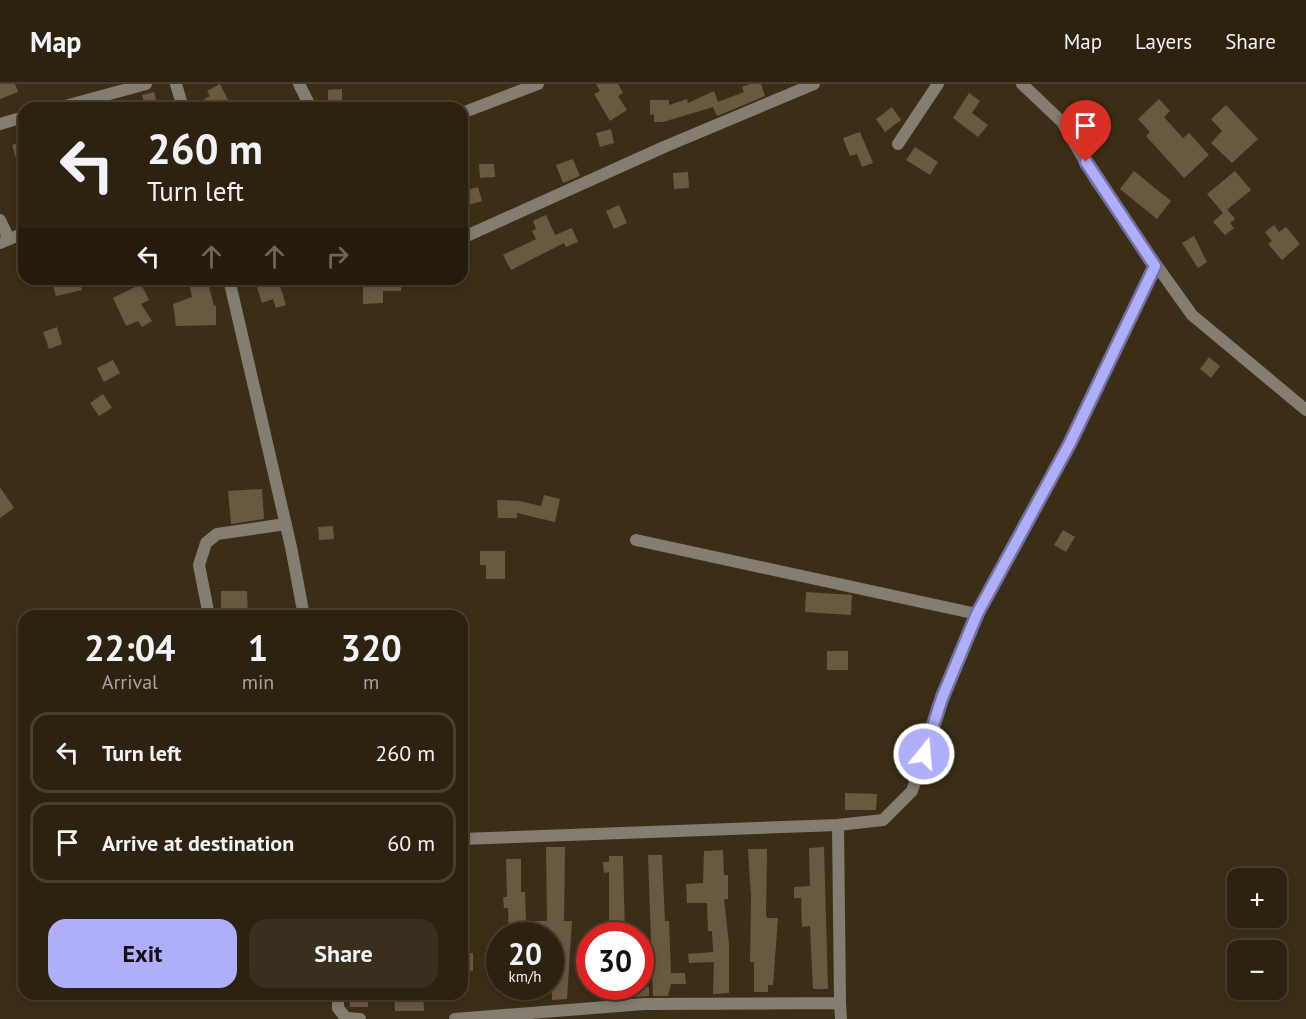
<!DOCTYPE html>
<html lang="en">
<head>
<meta charset="utf-8">
<style>
	body { margin:0; font-family:"PT Sans",sans-serif; background:#392f1e; color:#f1f3f6; height:100vh; display:flex; flex-direction:column; font-size:22px; white-space:nowrap }
	* { box-sizing:border-box; margin:0 }
	p { font-size:20px; color:#a7a49f }
	.icon { flex:none; width:33px; height:33px; fill:none; stroke:currentColor; stroke-width:2; stroke-linecap:round; stroke-linejoin:round }
	.map { position:relative; flex:1; overflow:hidden }
	.sheet { position:absolute; left:18px; top:526px; width:450px; height:390px; display:flex; flex-direction:column; background:#2d2210; border-radius:18px; box-shadow:0 3px 9px #0003,0 0 0 2px #483f30 }
	.sheet>* { flex:none }
	.top-card { position:absolute; left:18px; top:18px; width:450px; height:183px; border-radius:18px; box-shadow:0 3px 9px #0003,0 0 0 2px #483f30; background:#2d2210; color:#f1f3f6; overflow:hidden }
	.buttons { position:absolute; left:1227px; top:784px; display:grid; gap:12px }
	.buttons a { display:grid; place-items:center; width:60px; height:60px; border-radius:12px; background:#2d2210; box-shadow:0 3px 9px #0003,0 0 0 2px #483f30; font-size:30px }
	.speed { position:absolute; left:486px; top:838px; display:flex; gap:12px; font-size:30px; font-weight:700; text-align:center }
	.speed>* { display:grid; place-content:center; width:78px; height:78px; border-radius:50%; background:#2d2210; box-shadow:0 3px 9px #0003,0 0 0 2px #483f30; line-height:1 }
	.speed small { font-size:15px; font-weight:400 }
	.speed .limit { border:9px solid #d22; background:#fff; color:#111 }
	.pin { position:absolute; display:grid; place-items:center; width:51px; height:51px; color:#fff; margin:-62px -26px; border-radius:50% 50% 50% 0; rotate:-45deg; box-shadow:0 0 6px #0007 }
	.pin .icon { rotate:45deg }
	.me { position:absolute; width:66px; margin:-33px; rotate:17deg; stroke-linejoin:round; filter:drop-shadow(0 0 4px #0008) }
	.turn { display:flex; align-items:center; gap:21px; height:126px; padding:0 30px; font-size:27px }
	.turn .icon { width:78px; height:78px; stroke-width:2.5 }
	.turn b { display:block; font-size:42px; line-height:51px }
	.lanes { display:flex; align-items:center; height:57px; padding:0 30px; background:#0003; justify-content:center; gap:30px; direction:ltr }
	.lanes .off { opacity:.35 }
	.eta { display:flex; justify-content:space-evenly; align-items:center; height:102px; text-align:center }
	.eta b { font-size:36px; font-weight:700; line-height:42px }
	.primary-button { display:flex; gap:12px; margin-top:auto; padding:12px 30px }
	.primary-button a { flex:1; height:69px; border-radius:18px; background:#afaefa; color:#111; font-size:24px; font-weight:700; line-height:69px; text-align:center }
	.primary-button a+a { background:#392f1e; color:#f1f3f6 }
	ul { padding:0; list-style:none }
	li { display:flex; align-items:center; gap:18px; height:81px; margin:0 12px 9px; padding:0 18px; border:3px solid #483f30; border-radius:18px }
	li div { flex:1 }
	li b { display:block; font-size:22px }
	li em { font-style:normal }
	header { display:flex; align-items:center; gap:36px; box-sizing:border-box; height:84px; padding:0 30px; background:#2d2210; border-bottom:2px solid #483f30 }
	header strong { font-size:28px }
	nav { display:flex; gap:33px; margin-inline-start:auto; font-size:21px }
	.map>svg:first-child { display:block }
	.building { fill:#695941 }
	.lines { fill:none; stroke-linecap:round; stroke-linejoin:round }
	.street { stroke:#847d71; stroke-width:12 }
	.route-casing { stroke:#7271a2; stroke-width:15 }
	.route { stroke:#afaefa; stroke-width:10 }
</style>
</head>
<body>
<header>
<strong>Map</strong>
<nav><a>Map</a><a>Layers</a><a>Share</a></nav>
</header>
<div class="map">
<svg width="1306" height="935" viewBox="0 0 1306 935">
	<rect width="100%" height="100%" fill="#3c2e16"/>
	<!-- building -->
	<path class="building" d="M0,0H15L18,8L0,15Z
		M220,0L232,24H208L204,15L210,12L207,7Z
		M596,0H618L623,9L618,12L627,26L610,37L594,10L600,7Z
		M750,0H761L765,12L717,32L713,23L663,38H654V30L650,31V16H669V21L687,15L688,19L714,7L718,18L744,8L742,3Z
		M342,5V18L328,19V6Z
		M154,8L158,24H146L142,11Z
		M969,9L980,17L972,29L988,41L978,53L953,34Z
		M1159,15L1170,27L1164,33L1183,54L1189,49L1209,71L1184,94L1146,52L1150,48L1138,35Z
		M1226,21L1258,55L1232,79L1211,59L1222,47L1211,35Z
		M892,23L901,36L885,48L876,35Z
		M611,45L614,59L600,63L596,49Z
		M860,48L873,79L862,83L857,70L850,72L843,54Z
		M24,57V89L21,90L12,61Z
		M915,63L938,78L930,91L906,76Z
		M573,75L580,92L563,99L556,81Z
		M479,80H494L495,93L480,94Z
		M1134,87L1171,117L1157,135L1120,105Z
		M1235,87L1251,106L1223,129L1207,110Z
		M688,88L689,104L674,105L673,89Z
		M478,103L482,117L462,123V107Z
		M619,121L627,139L614,145L606,127Z
		M1227,125L1235,135L1230,139L1234,144L1225,151L1213,138Z
		M546,131L555,151L572,144L578,158L566,163L564,159L511,186L503,171L536,155L532,147L536,145L533,137Z
		M1274,141L1279,148L1286,143L1300,160L1282,176L1268,160L1272,157L1265,148Z
		M1194,152L1207,178L1198,184L1182,159Z
		M67,195H78L82,206L56,212L53,202Z
		M202,195H207L214,222L216,221V241L176,242L173,220L192,213L189,198Z
		M271,195H278L286,221L276,224L273,215L262,219L256,200Z
		M363,195H401V207H383V219L363,220Z
		M141,200L149,216L141,220L152,237L142,243L138,237L126,242L113,214Z
		M57,243L62,260L49,265L43,248Z
		M1209,273L1220,282L1211,294L1200,285Z
		M113,276L120,289L104,298L97,284Z
		M103,310L112,324L99,332L90,319Z
		M0,403L14,424L0,434Z
		M262,405L264,435L231,440L228,407Z
		M544,411L560,415L555,438L517,429V434H498L497,416L519,417L541,422Z
		M333,442L334,455L319,456L318,443Z
		M1063,446L1075,453L1066,468L1054,461Z
		M480,467H505V495H486V481H480Z
		M221,507H247L248,532H221Z
		M806,508L852,511L851,531L805,528Z
		M827,567H848V586H827Z
		M845,709L877,710L876,726H845Z
		M546,763H565L564,837H572L567,915L552,916L550,852H509L508,824H504L503,813H507L506,775H521V808H525L526,837H547Z
		M824,763L828,905H813L810,842L802,843L801,814H794V803L810,802L809,764Z
		M748,765H767L766,829L767,834H778L773,901H768V908H754V878H750L751,813Z
		M723,766L724,791H728V815H724L729,860V909L713,910L714,878L689,879L688,870L713,868L712,847H708L707,819H687L686,800L703,799L704,767Z
		M648,771H662L665,837H669L671,889H685L686,900H671L668,912H653Z
		M609,772H623L625,852H609V788L604,789L603,778H609Z
		M462,869H473V887L462,888Z
		M512,903H526V916H512Z
		M613,903H649V912L613,914Z
		M350,910H368V923H350Z
		M394,910H423L424,927H395Z"/>
	<g class="lines">
		<!-- street -->
		<path class="street" d="M176,0L183,24
			M299,0L311,24
			M1022,0L1062,38L1097,98L1192,231L1306,326
			M58,24L146,0
			M462,29L538,0
			M0,40L24,33
			M898,60L938,0
			M0,136L9,155
			M462,154L664,63L814,0
			M0,159L24,149
			M229,195L291,463L304,532
			M636,456L977,530
			M209,532L199,481L206,459L217,450L286,440
			M838,741L883,736L912,707L942,614L977,530L1070,359L1155,182
			M338,910V924L346,934L360,935
			M840,919L841,935
			M455,935L644,920L840,919L838,741L462,755"/>
	</g>
	<g class="lines">
		<!-- route casing -->
		<g class="route-casing">
			<path id="route" d="M924,670L942,614L977,530L1070,359L1155,182L1086,78"/>
		</g>
		<!-- route -->
		<use href="#route" class="route"/>
	</g>
</svg>
<div class="buttons">
<a>+</a>
<a>−</a>
</div>
<div class="speed"><div>20<small>km/h</small></div><div class="limit">30</div></div>
<div class="pin" style="left:1086px;top:78px;background:#d93025"><svg class="icon" aria-label="arrive" viewBox="0 0 24 24"><path d="M6 21V4h12l-3 4 3 4H6"/></svg></div>
<svg class="me" style="left:924px;top:670px" viewBox="-20 -20 40 40"><circle r="17" fill="#afaefa" stroke="#fff" stroke-width="3"/><path d="M0-11L8 9 0 5-8 9z" fill="#fff"/></svg>
<div class="top-card">
<div class="turn"><svg class="icon" aria-label="left" viewBox="0 0 24 24"><path d="M17 20v-9H6M10 6l-5 5 5 5"/></svg><div><b>260 m</b>Turn left</div></div>
<div class="lanes"><svg class="icon" aria-label="left" viewBox="0 0 24 24"><path d="M17 20v-9H6M10 6l-5 5 5 5"/></svg><svg class="icon off" aria-label="ahead" viewBox="0 0 24 24"><path d="M12 20V5M6 11l6-6 6 6"/></svg><svg class="icon off" aria-label="ahead" viewBox="0 0 24 24"><path d="M12 20V5M6 11l6-6 6 6"/></svg><svg class="icon off" aria-label="right" viewBox="0 0 24 24"><path d="M7 20v-9h11M14 6l5 5-5 5"/></svg></div>
</div>
<section class="sheet">
<div class="eta">
<div><b>22:04</b><p>Arrival</p></div>
<div><b>1</b><p>min</p></div>
<div><b>320</b><p>m</p></div>
</div>
<ul>
<li><svg class="icon" aria-label="left" viewBox="0 0 24 24"><path d="M17 20v-9H6M10 6l-5 5 5 5"/></svg><div><b>Turn left</b></div><em>260 m</em></li>
<li><svg class="icon" aria-label="arrive" viewBox="0 0 24 24"><path d="M6 21V4h12l-3 4 3 4H6"/></svg><div><b>Arrive at destination</b></div><em>60 m</em></li>
</ul>
<div class="primary-button"><a>Exit</a><a>Share</a></div>
</section>
</div>
</body>
</html>
